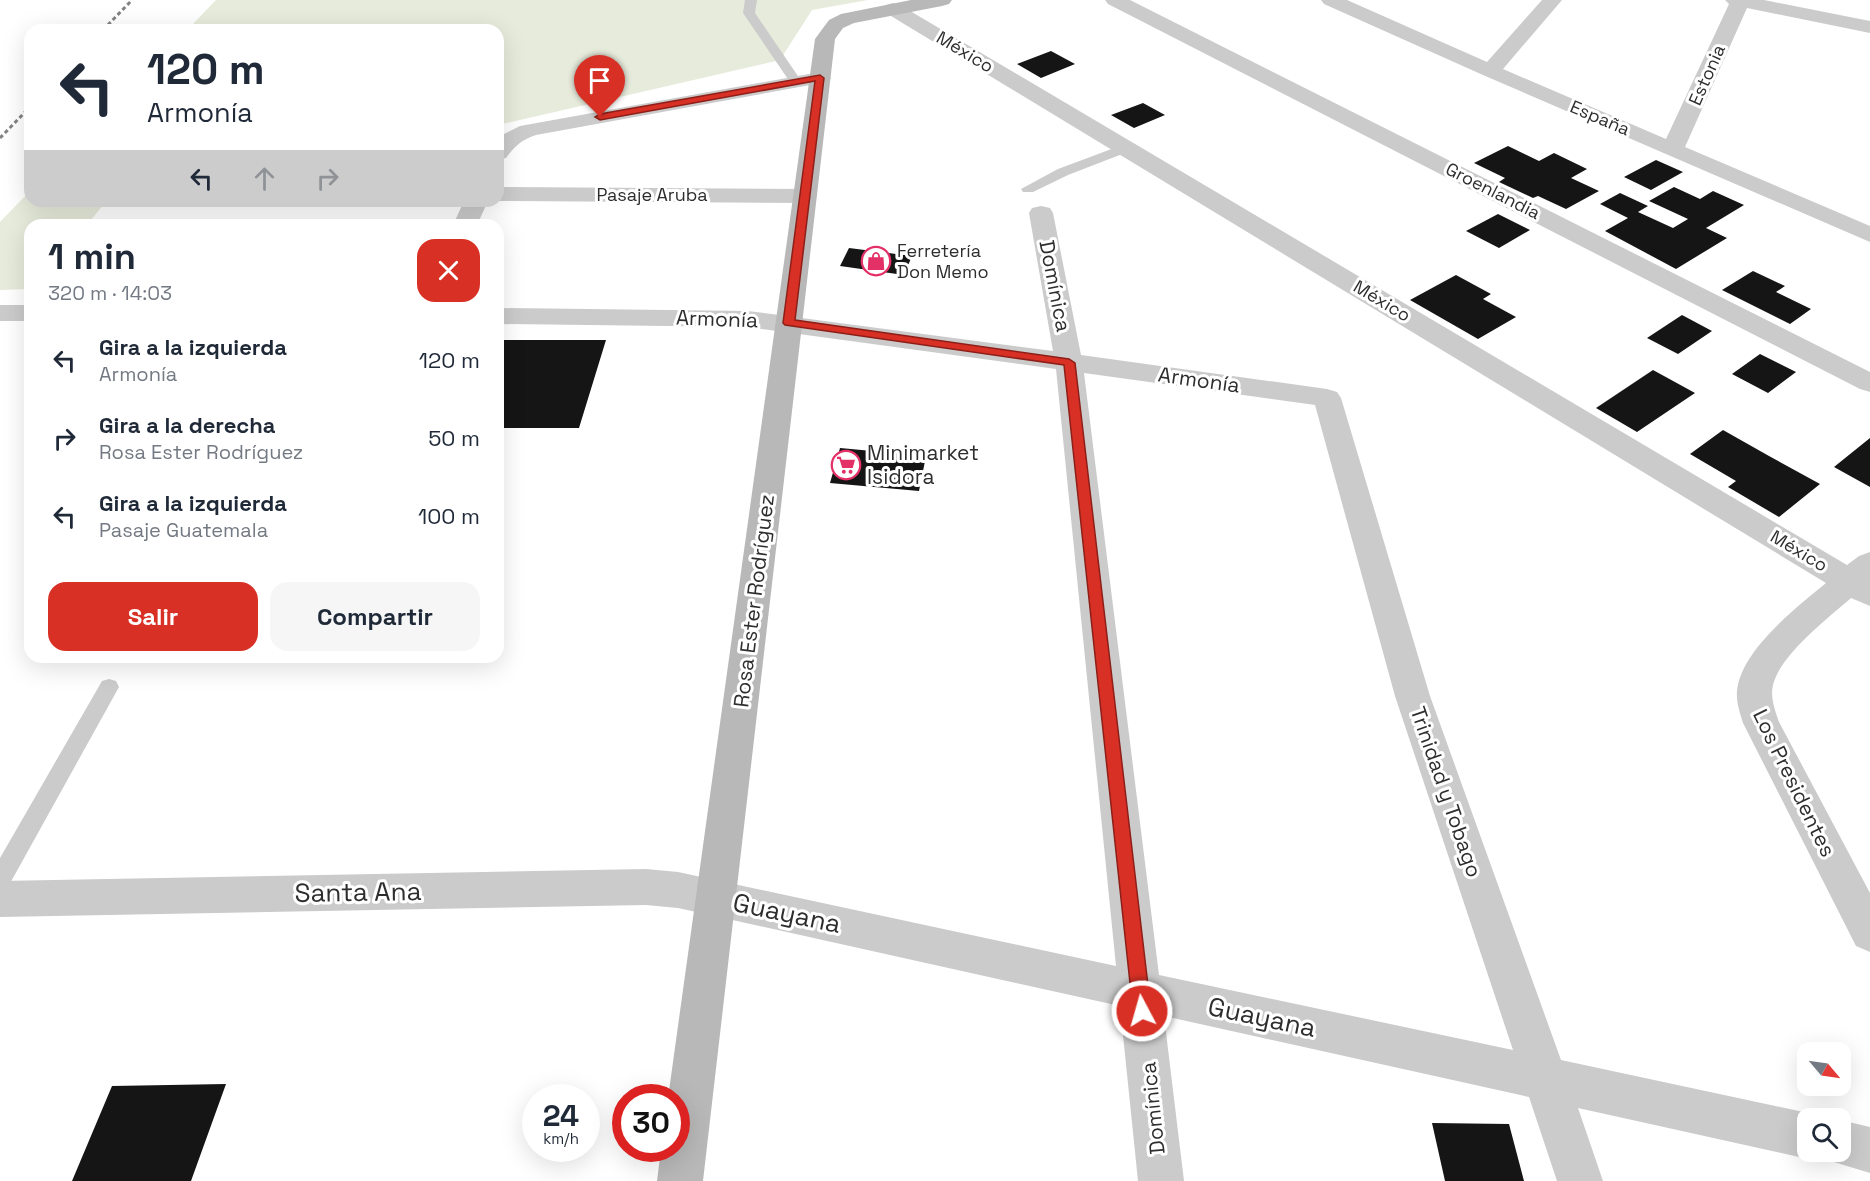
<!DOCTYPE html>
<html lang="es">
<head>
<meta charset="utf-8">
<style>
	body { margin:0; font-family:"Space Grotesk",sans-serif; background:#f6f6f7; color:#1f2937; height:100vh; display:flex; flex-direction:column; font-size:22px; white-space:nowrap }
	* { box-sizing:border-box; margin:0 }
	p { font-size:20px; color:#747a83 }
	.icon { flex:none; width:33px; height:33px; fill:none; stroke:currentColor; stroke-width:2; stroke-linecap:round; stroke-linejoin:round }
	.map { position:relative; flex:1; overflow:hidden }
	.panel { position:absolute; left:24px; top:219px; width:480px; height:444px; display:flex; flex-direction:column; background:#fff; border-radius:18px; box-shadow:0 6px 24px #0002 }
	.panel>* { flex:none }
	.hud { position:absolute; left:24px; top:24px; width:480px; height:183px; border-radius:18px; box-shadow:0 6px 24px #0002; background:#fff; color:#1f2937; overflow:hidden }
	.needle { width:39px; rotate:119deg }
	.tools { position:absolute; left:1797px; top:1042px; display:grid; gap:12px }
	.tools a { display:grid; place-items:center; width:54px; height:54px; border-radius:12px; background:#fff; box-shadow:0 6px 24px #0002; font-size:30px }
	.speed { position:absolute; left:522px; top:1084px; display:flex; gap:12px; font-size:30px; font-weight:700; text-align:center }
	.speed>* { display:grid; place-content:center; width:78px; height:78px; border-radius:50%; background:#fff; box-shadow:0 6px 24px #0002; line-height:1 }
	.speed small { font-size:15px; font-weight:400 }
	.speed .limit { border:9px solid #d22; background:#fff; color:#111 }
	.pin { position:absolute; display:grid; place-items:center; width:51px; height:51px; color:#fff; margin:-62px -26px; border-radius:50% 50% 50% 0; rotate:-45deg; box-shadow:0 0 6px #0007 }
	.pin .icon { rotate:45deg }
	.me { position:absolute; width:66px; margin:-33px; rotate:354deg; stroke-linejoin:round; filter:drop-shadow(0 0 4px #0008) }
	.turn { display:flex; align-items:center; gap:21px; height:126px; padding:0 24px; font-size:27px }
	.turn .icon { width:78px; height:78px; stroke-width:2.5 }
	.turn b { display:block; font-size:42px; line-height:51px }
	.lanes { display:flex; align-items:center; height:57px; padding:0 24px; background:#0003; justify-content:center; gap:30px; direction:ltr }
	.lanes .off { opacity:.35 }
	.round { display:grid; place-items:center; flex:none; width:63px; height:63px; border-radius:18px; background:#f6f6f7 }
	.summary { display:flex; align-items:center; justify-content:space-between; height:102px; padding:0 24px }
	h1 { font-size:36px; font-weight:700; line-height:45px }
	.primary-button { display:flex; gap:12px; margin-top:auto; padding:12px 24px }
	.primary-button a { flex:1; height:69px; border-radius:18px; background:#d93025; color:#fff; font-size:24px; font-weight:700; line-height:69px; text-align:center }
	.primary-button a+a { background:#f6f6f7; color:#1f2937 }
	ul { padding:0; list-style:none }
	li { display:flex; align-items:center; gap:18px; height:78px; padding:0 24px }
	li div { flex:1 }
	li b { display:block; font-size:22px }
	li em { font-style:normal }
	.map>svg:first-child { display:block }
	.green { fill:#e7ebdb }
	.building { fill:#151515 }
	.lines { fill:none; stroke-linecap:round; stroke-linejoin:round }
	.lane { fill:#cbcbcb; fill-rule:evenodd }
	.street { fill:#cbcbcb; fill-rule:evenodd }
	.secondary { fill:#b8b8b8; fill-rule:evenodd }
	.rail { stroke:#838383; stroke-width:3; stroke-dasharray:4 3; stroke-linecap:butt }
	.route { fill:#d93025; stroke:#8d1f18; stroke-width:1.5 }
	.labels { text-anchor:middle; stroke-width:6; stroke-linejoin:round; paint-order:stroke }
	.far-street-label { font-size:18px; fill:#2e2e2e; stroke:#fff }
	.far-poi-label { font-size:18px; fill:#2e2e2e; stroke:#fff; text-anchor:start }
	.street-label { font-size:21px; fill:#2e2e2e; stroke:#fff }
	.poi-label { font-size:21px; fill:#2e2e2e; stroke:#fff; text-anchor:start }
	.near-street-label { font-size:26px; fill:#2e2e2e; stroke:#fff }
</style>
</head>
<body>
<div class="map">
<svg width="1870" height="1181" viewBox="0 0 1870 1181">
	<rect width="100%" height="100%" fill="#fff"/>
	<!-- green -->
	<path class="green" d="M216,0H868L812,10L780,60L498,125V30H187Z
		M30,191V201H197L103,205L87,225H30V289L0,290V222Z"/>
	<!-- building -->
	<path class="building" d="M1051,51L1075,64L1041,78L1017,64Z
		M1143,103L1165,115L1134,128L1111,115Z
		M1508,146L1539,161L1554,153L1587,169L1571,178L1599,191L1566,209L1538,196L1533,198L1499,182L1505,178L1474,163Z
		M1656,160L1683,172L1651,190L1624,177Z
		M1674,187L1700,199L1713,191L1744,205L1706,228L1727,238L1676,269L1605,231L1628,218L1600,204L1620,193L1648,206L1638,212L1673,228L1688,219L1649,201Z
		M1498,214L1530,230L1499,248L1466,231Z
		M849,248L912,256L904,275L840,266Z
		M1753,271L1785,286L1776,292L1811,309L1790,324L1722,290Z
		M1456,275L1491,294L1483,299L1516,317L1478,339L1410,300Z
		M1682,315L1712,331L1678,354L1647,338Z
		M498,340H606L579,428H498Z
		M1760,354L1796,372L1768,393L1732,374Z
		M1653,370L1695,393L1637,432L1596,408Z
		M1723,430L1769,456L1820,484L1779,517L1728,487L1736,481L1690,454Z
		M1870,438V487L1834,467Z
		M840,448L926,456L919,491L830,483Z
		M226,1084L191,1181H72L112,1086Z
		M1432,1123L1509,1124L1524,1181H1445Z"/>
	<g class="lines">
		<!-- lane -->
		<path class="lane" d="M745,0H757L755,13L802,82L800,85H792L743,13Z
			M1125,144L1132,148L1130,151L1068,175L1033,192H1023L1021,189L1058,169Z
			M109,679L116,681L119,687L8,887L0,890V858L102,681Z"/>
		<!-- street -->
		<path class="street" d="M1105,0H1130L1870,372V392L1860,389L1108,4Z
			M1321,0H1347L1487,62L1542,0H1562L1503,69L1666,139L1729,4L1725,0H1764L1870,21V33L1747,8L1685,147L1870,226V242L1483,75L1324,4Z
			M893,3L900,5L1847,565L1859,556L1870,552V606L1851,598C1828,618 1780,655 1773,685C1770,698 1775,710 1779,722L1870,893V952L1856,946L1743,723C1740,713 1736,702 1737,691C1741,650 1797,607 1826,583L886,13L883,9L886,5Z
			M820,72L827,74L831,78L827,82L536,135C521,140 515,146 506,158L498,160V137L520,126Z
			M498,187L805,189L813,191L817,196L813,201L805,203L498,201Z
			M464,201H488L477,225H453Z
			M1041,206L1050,208L1053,213L1081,355L1327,389L1337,392L1341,398L1430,696L1561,1060L1808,1113L1822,1119H1808V1152H1840V1120L1870,1127V1173L1824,1159L1821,1153L1808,1159L1578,1108L1603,1181H1557L1529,1097L1164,1016L1184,1181H1138L1120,1006L678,908L646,905L0,917V881L646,869L678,872L1116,966L1056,369L748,327L498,324V308L748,311L1053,351L1029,213L1032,208ZM1084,373L1315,405L1395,696L1513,1050L1159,975Z
			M0,305H30V321H0Z"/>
		<!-- secondary -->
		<path class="secondary" d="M911,0H952L949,4L942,6L854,23L843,28L835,39L703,1181H657L661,1149H676V1098H668L815,39L829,20L841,14Z"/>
		<!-- rail -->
		<path class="rail" d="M103,30L132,0
			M0,138L30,107"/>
	</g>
	<!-- route -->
	<path class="route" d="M820,75L824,78L795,320L1069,359L1075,363L1151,1011L1148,1017L1142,1020L1136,1017L1133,1011L1064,365L785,325L783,323L815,81L600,120L595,117L600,114Z"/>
	<!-- icons -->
	<defs>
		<g id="shop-ring" transform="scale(1.5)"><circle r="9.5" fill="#fff" stroke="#e33168" stroke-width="1.5"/><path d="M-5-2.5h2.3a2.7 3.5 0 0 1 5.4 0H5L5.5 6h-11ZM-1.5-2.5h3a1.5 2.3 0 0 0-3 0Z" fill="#e33168"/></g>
		<g id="supermarket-ring" transform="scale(1.5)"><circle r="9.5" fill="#fff" stroke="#e33168" stroke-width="1.5"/><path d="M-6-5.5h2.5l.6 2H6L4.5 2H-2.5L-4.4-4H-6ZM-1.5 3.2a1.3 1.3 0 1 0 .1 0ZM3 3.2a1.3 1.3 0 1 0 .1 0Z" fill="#e33168"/></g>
	</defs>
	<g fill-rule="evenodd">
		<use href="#shop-ring" x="876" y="261"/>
		<use href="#supermarket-ring" x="846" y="465"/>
	</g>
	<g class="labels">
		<!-- far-street labels -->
		<g class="far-street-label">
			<text transform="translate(965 52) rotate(31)" y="6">México</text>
			<text transform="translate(1707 75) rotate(-66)" y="6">Estonia</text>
			<text transform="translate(1600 118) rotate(23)" y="6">España</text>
			<text transform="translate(1493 191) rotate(27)" y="6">Groenlandia</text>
			<text x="652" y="201">Pasaje Aruba</text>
			<text transform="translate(1382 301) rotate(31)" y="6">México</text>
			<text transform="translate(1799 551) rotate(31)" y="6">México</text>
		</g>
		<!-- far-poi labels -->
		<g class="far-poi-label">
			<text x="897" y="257">Ferretería<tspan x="897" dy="21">Don Memo</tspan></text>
		</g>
		<!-- street labels -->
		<g class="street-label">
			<text transform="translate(1055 286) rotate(79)" y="7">Domínica</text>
			<text transform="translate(717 319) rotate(2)" y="7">Armonía</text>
			<text transform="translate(1199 380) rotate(8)" y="7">Armonía</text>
			<text transform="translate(754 601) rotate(-83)" y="7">Rosa Ester Rodríguez</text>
			<text transform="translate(1794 783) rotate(64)" y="7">Los Presidentes</text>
			<text transform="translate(1446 792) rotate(71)" y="7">Trinidad y Tobago</text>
			<text transform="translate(1153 1108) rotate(-96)" y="7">Domínica</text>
		</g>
		<!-- poi labels -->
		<g class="poi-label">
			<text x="867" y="460">Minimarket<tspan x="867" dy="24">Isidora</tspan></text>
		</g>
		<!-- near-street labels -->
		<g class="near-street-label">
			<text transform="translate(358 892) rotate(-1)" y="9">Santa Ana</text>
			<text transform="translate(787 913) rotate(12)" y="9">Guayana</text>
			<text transform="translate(1262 1017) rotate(12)" y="9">Guayana</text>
		</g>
	</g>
</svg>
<div class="tools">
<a><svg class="needle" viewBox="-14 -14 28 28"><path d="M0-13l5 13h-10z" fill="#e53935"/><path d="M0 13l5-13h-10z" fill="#747a83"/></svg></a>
<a><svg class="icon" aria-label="search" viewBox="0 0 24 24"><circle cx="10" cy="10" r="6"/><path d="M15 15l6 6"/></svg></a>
</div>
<div class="speed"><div>24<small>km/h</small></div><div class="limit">30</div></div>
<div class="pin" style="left:600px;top:117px;background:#d93025"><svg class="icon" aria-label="arrive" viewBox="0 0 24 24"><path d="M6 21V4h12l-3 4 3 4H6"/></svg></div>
<svg class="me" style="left:1142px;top:1011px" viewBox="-20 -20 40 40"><circle r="17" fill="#d93025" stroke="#fff" stroke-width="3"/><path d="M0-11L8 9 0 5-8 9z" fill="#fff"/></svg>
<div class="hud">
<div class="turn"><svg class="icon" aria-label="left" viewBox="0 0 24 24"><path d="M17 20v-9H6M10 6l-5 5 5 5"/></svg><div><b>120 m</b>Armonía</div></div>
<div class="lanes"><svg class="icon" aria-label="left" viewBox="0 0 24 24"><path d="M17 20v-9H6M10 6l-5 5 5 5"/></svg><svg class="icon off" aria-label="ahead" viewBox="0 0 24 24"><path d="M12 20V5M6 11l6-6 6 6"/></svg><svg class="icon off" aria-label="right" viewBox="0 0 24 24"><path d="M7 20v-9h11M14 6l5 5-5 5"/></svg></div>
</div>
<section class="panel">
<div class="summary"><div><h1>1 min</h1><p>320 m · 14:03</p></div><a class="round" style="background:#d93025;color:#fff"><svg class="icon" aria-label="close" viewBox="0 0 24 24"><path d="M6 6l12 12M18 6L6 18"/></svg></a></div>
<ul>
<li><svg class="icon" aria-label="left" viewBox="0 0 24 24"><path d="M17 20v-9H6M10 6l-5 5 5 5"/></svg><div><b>Gira a la izquierda</b><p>Armonía</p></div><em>120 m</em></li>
<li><svg class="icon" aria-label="right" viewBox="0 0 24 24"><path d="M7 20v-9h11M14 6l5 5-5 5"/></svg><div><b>Gira a la derecha</b><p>Rosa Ester Rodríguez</p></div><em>50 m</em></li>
<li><svg class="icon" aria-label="left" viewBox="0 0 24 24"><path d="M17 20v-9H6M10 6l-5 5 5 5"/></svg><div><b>Gira a la izquierda</b><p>Pasaje Guatemala</p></div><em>100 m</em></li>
</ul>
<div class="primary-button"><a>Salir</a><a>Compartir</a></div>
</section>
</div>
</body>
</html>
